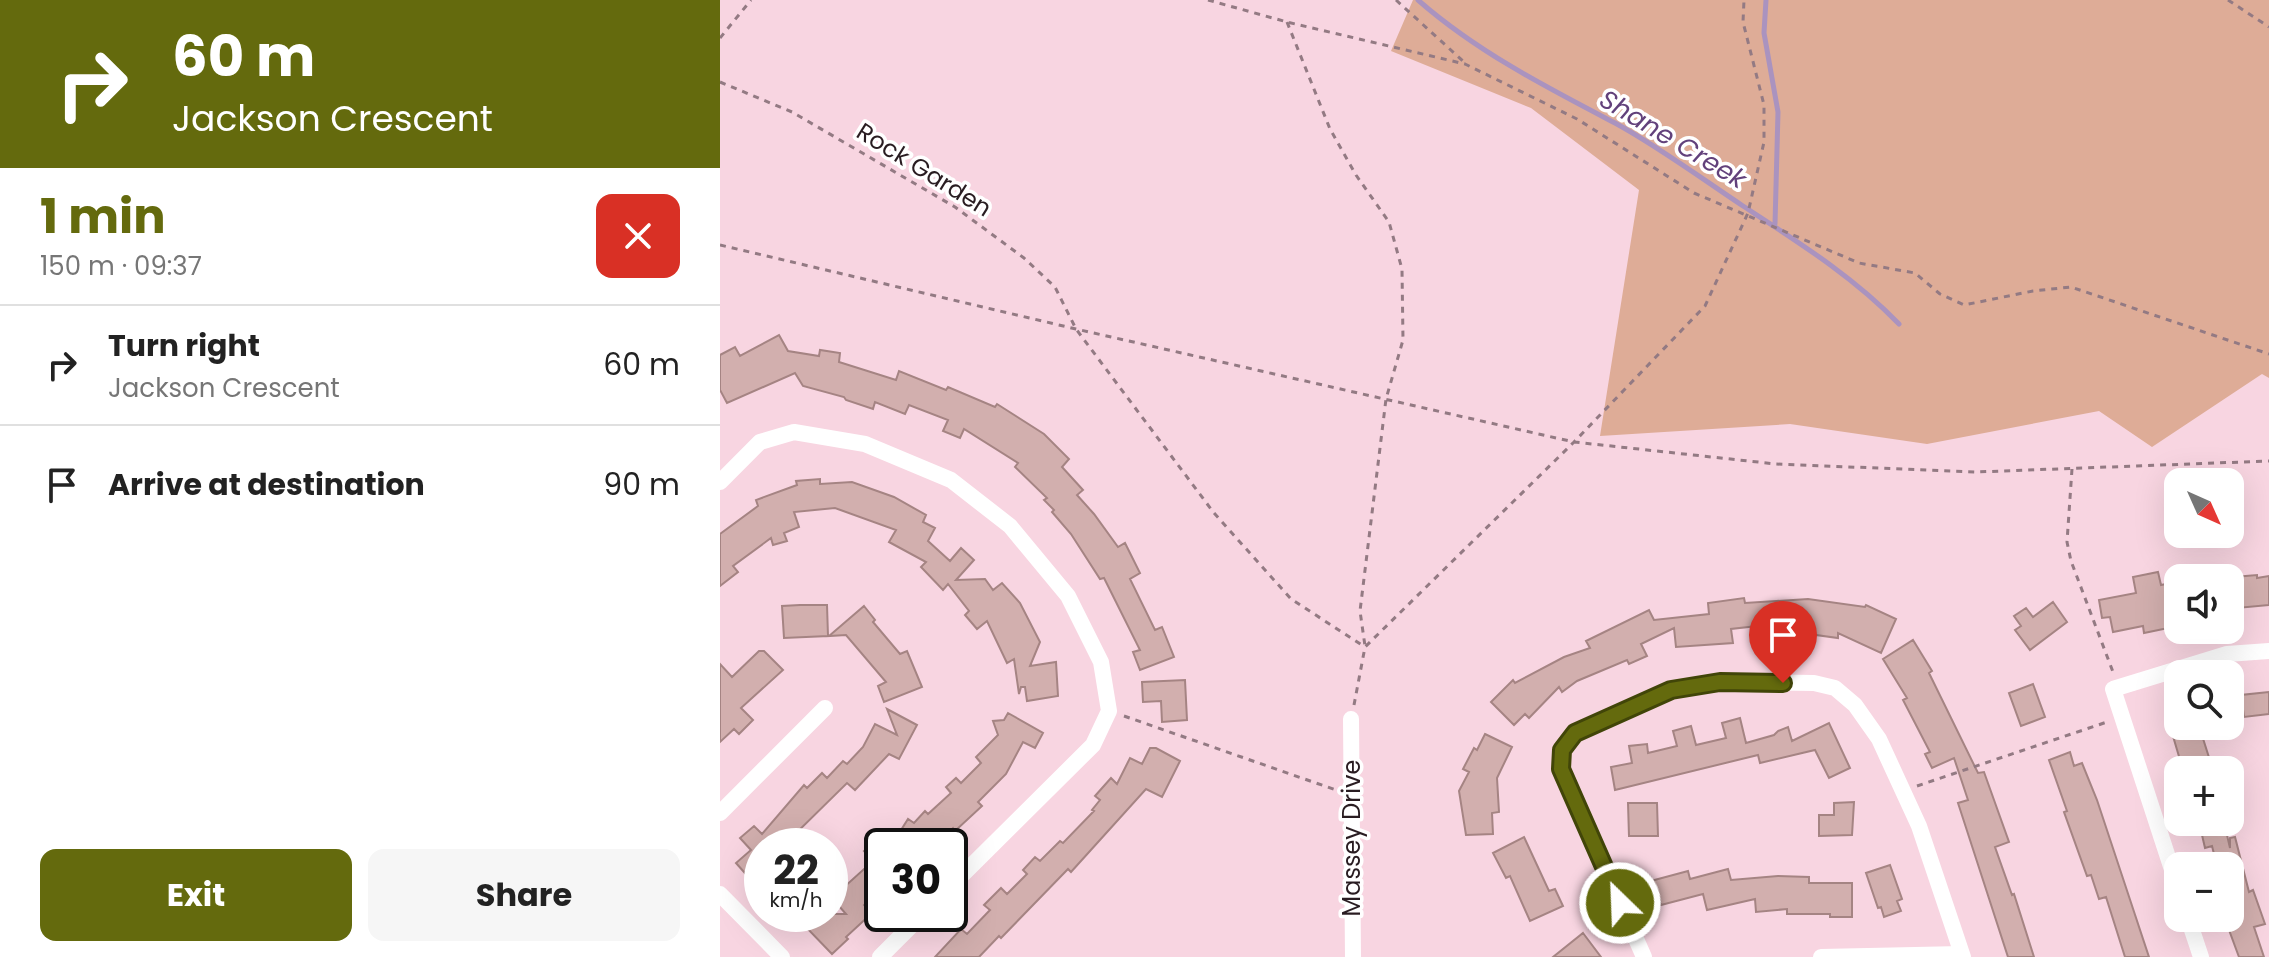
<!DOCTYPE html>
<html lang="en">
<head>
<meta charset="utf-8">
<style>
	body { margin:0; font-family:Poppins,sans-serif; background:#f6f6f6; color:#222; height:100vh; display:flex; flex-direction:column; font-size:30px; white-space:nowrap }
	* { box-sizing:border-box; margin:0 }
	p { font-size:26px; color:#767676 }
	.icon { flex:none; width:44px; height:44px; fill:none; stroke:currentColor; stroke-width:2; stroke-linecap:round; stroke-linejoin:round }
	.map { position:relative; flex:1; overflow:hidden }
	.sheet { display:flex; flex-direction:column; background:#fff; width:720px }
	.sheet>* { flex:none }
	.banner { background:#646a0d; color:#fff; overflow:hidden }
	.needle { width:52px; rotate:135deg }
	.fabs { position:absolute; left:1444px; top:468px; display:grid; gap:16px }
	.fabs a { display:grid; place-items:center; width:80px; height:80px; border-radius:16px; background:#fff; box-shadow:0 8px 32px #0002; font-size:40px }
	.speed { position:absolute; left:24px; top:828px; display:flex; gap:16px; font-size:40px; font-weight:700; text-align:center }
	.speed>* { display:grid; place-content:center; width:104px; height:104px; border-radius:50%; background:#fff; box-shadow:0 8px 32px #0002; line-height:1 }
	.speed small { font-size:20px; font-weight:400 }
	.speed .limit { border:4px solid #111; border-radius:12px; background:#fff; color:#111 }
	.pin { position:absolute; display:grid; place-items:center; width:68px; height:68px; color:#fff; margin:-82px -34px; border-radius:50% 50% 50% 0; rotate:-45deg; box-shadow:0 0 8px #0007 }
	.pin .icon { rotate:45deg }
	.me { position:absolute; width:88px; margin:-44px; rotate:336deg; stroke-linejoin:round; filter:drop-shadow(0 0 6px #0008) }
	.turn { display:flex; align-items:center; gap:28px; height:168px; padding:0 40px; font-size:36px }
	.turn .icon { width:104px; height:104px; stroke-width:2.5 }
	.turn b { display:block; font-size:56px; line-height:68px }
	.round { display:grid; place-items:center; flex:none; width:84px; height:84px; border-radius:16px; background:#f6f6f6 }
	.headline { display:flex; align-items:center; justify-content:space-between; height:136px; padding:0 40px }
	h1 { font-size:48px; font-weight:700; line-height:60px; color:#646a0d }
	.primary-button { display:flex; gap:16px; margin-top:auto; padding:16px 40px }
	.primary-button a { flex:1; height:92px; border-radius:16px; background:#646a0d; color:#fff; font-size:32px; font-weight:700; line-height:92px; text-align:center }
	.primary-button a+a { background:#f6f6f6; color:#222 }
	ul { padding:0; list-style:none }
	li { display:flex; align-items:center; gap:24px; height:120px; padding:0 40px; border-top:2px solid #e0e0e0 }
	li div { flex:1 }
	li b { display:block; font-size:30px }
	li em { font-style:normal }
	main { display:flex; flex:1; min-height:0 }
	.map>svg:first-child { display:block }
	.green { fill:#deac97 }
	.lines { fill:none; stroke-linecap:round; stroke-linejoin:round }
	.stream { stroke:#aa93bf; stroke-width:5 }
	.building { fill:#d2afae; stroke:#a58483; stroke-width:2 }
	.path { stroke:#937a83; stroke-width:3; stroke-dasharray:6 6; stroke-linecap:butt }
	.minor { stroke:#fff; stroke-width:16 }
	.route-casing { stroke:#414508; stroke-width:20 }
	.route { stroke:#646a0d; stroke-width:14 }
	.labels { text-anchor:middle; stroke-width:7; stroke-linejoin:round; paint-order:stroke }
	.street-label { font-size:24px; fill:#291c21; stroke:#fff }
	.water-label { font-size:26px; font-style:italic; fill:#62417b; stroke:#fff }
</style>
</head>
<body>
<main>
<section class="sheet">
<div class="banner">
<div class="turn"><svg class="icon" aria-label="right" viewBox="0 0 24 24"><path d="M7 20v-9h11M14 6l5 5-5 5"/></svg><div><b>60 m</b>Jackson Crescent</div></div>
</div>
<div class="headline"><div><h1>1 min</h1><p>150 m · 09:37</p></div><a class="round" style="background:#d93025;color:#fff"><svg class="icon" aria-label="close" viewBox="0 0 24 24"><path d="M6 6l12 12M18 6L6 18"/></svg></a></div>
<ul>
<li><svg class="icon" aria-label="right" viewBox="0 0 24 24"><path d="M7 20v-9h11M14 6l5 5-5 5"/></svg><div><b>Turn right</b><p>Jackson Crescent</p></div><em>60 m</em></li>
<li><svg class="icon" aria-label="arrive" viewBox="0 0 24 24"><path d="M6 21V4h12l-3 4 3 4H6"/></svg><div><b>Arrive at destination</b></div><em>90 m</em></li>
</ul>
<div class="primary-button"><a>Exit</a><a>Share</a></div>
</section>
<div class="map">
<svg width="1549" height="957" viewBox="0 0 1549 957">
	<rect width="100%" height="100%" fill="#f8d5e1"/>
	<!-- green -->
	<path class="green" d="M693,0H1549V378L1542,374L1432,447L1379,411L1207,444L1070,424L880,436L919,190L811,108L671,51Z"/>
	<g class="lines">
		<!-- stream -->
		<path class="stream" d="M698,0C756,51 826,87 895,123C939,147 981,178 1023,206C1078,242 1134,277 1179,324
			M1046,0L1044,33L1058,112L1055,224"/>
	</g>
	<!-- building -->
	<path class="building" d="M59,335L68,351L99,356L100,350L120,353L119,362L176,380L179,371L226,390L228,387L275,407L277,404L324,434L349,459L342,467L363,490L357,495L374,514L398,547L405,543L420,573L410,579L435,630L442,627L454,657L420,670L413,652L420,650L384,578L380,579L351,534L332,512L334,510L324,500L327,498L295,467L298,463L244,429L240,438L223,431L228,420L189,405L185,414L155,402L153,409L126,400L124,397L83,386L75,373L7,403L0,390V355L15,347L20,356Z
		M100,479V484L132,482L174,497L206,515L203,522L215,528L208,541L230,561L241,548L254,560L236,580L265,579L273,590L282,583L300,603L320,642L310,666L336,662L338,696L307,701L305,687H301L299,694L294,659L287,663L267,621L257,629L245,615L249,611L228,584L223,590L201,567L206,562L169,542L176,530L115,508L74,512L79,527L64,533L67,541L53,545L51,538L13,566L18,572L0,586V534L38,506L36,500L77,485L76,481Z
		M1438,572L1441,585L1451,583L1458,626L1424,633L1423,626L1393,632L1390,617L1382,618L1379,600L1416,593L1413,577Z
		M1537,575V578L1549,576V605L1517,608L1514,577Z
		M1024,598L1025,603L1088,599L1145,607L1146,605L1176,619L1161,653L1118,633V638L1074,632V643L1056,644L1055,624L1011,629L1013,643L956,647L954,628L921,644L927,656L909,664L907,660L857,681L842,692L839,687L809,718L805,714L794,725L771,702L793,680L795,683L844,657L870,648L866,641L929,610L934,620L989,614L988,603Z
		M1333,602L1347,622L1310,650L1295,630L1301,626L1294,616L1306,608L1313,617Z
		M80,605H107L108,636L64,638L62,606Z
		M144,606L155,620L153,622L180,654L187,651L202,687L164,702L158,686L166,682L126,635L109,636Z
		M1193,640L1212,671L1209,673L1258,773L1264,772L1289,842L1275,847L1292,895L1294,894L1314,957H1288L1238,803L1248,800L1234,758L1212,768L1205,754L1210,752L1183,700L1187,698L1163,659Z
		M39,651H44L63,670L21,708L33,720L19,734L14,729L0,742V664L12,677Z
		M465,680L467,720L442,722L441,701L423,702L422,682Z
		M1313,684L1325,717L1301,726L1289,693Z
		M1549,692V714L1524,717L1521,695Z
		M167,709L197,725L179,759L169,754L135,790L127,783L63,846H42V872L32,881L16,863L31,850L20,838L34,826L42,834L84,785L87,788L102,773L107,778L123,761L127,764L143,747L155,724L177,735Z
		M288,713L323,733L315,748L303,742L286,774L258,802L262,806L235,831L233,828L216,846H165L181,830L188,819L194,823L205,811L208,814L231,793L226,787L236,778L241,783L261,763L256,757L278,735L273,721L284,720Z
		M1020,718L1026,743L1054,735L1058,731L1068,727L1072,741L1109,723L1130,768L1109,778L1095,750L1040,763L1038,755L895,790L891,767L912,763L909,746L927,744L928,753L957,746L953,731L971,726L976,745L1006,738L1002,723Z
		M1450,726H1479L1493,770H1463Z
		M765,734L792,747L777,778L779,812L772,813L773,834L746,835L739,791L749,772L743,769L754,748L757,750Z
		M430,748H436L460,761L442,797L426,789L351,872L348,869L281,938L279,936L259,957H215L241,929L247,934L270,910L264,905L281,888L287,894L307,874L303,870L315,857L320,861L340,841L343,843L374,811L372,810L380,800L375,796L391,778L397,784L410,758L422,764Z
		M1350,752L1354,766L1362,763L1377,800L1429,957H1405L1386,897L1379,899L1371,875L1367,876L1344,812L1347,811L1329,760Z
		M1134,802L1132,835L1099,836V815H1114V803Z
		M908,803H937L938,836H909Z
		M1479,822H1504L1510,848V838L1515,837L1529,892L1533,890L1545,924L1534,927L1544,957H1519L1505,919L1519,914L1510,889V866H1497L1492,846L1485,848Z
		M804,837L829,891L835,889L843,906L810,921L790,876L786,878L773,853Z
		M155,841L162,849V889L144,905L152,913L126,937L128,939L112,954L86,927L82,930L67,914H126L112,898L153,861L144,851Z
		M1170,865L1182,899L1177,901L1181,911L1164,917L1161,907L1158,908L1146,873Z
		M1008,869L1011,880L1058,876L1089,877V883H1132V917H1110V914H1067V909L1036,912L1035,899L987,910L983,894L941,905L939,898L931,900L927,882L968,871L970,879Z
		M863,933L881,957H833Z"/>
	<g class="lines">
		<!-- path -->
		<path class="path" d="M488,0L567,22L745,64L857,119L974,193L1139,263L1195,273L1220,294L1244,305L1313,291L1351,287L1549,354
			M676,0L744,62
			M1508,0L1549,27
			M567,22L610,129L636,175L669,222L682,269L683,340L666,399L640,611L645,646
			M0,38L31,0
			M0,82L72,112L235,207L304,258L335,287L356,329L494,513L571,599L645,647
			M0,245L356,329L854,442L1056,464L1256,472L1549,461
			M1352,469L1347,542L1351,561L1393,672
			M634,705L645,647L854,442L985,306L1028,213L1044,142V105L1023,22L1024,0
			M404,716L616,790
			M1197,786L1387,722"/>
		<!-- minor -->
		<path class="minor" d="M0,482L40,442L74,432L145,444L231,480L290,526L348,596L381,662L389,711L373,745L230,887
			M631,719L633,957
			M0,813L105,708
			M1458,888L1393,689L1507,654L1549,651
			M0,894L62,957
			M1468,918L1481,957
			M160,957L203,914
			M924,957L841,769L842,750L855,733L951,690L1000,682L1094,683L1115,688L1135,705L1159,739L1199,826L1243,957
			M1101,957L1242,954"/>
	</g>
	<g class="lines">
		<!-- route casing -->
		<g class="route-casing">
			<path id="route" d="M900,903L841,769L842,750L855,733L951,690L1000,682L1063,683"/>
		</g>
		<!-- route -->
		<use href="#route" class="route"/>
	</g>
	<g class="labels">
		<!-- street labels -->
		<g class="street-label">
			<text transform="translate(204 170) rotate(32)" y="8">Rock Garden</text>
			<text transform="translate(632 838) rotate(-90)" y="8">Massey Drive</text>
		</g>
		<!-- water labels -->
		<g class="water-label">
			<text transform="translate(953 139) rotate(31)" y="9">Shane Creek</text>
		</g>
	</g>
</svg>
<div class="fabs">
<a><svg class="needle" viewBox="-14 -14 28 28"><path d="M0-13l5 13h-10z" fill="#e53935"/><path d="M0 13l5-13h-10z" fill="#767676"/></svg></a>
<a><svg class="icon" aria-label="sound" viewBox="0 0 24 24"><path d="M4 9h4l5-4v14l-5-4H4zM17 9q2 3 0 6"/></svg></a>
<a><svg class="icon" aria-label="search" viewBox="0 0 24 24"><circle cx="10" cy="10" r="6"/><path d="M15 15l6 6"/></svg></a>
<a>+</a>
<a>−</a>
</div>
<div class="speed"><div>22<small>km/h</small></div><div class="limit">30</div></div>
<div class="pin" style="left:1063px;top:683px;background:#d93025"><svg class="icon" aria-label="arrive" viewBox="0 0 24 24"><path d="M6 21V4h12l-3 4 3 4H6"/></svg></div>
<svg class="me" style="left:900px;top:903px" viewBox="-20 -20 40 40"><circle r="17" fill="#646a0d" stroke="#fff" stroke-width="3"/><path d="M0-11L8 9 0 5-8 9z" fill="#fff"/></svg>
</div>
</main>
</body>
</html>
